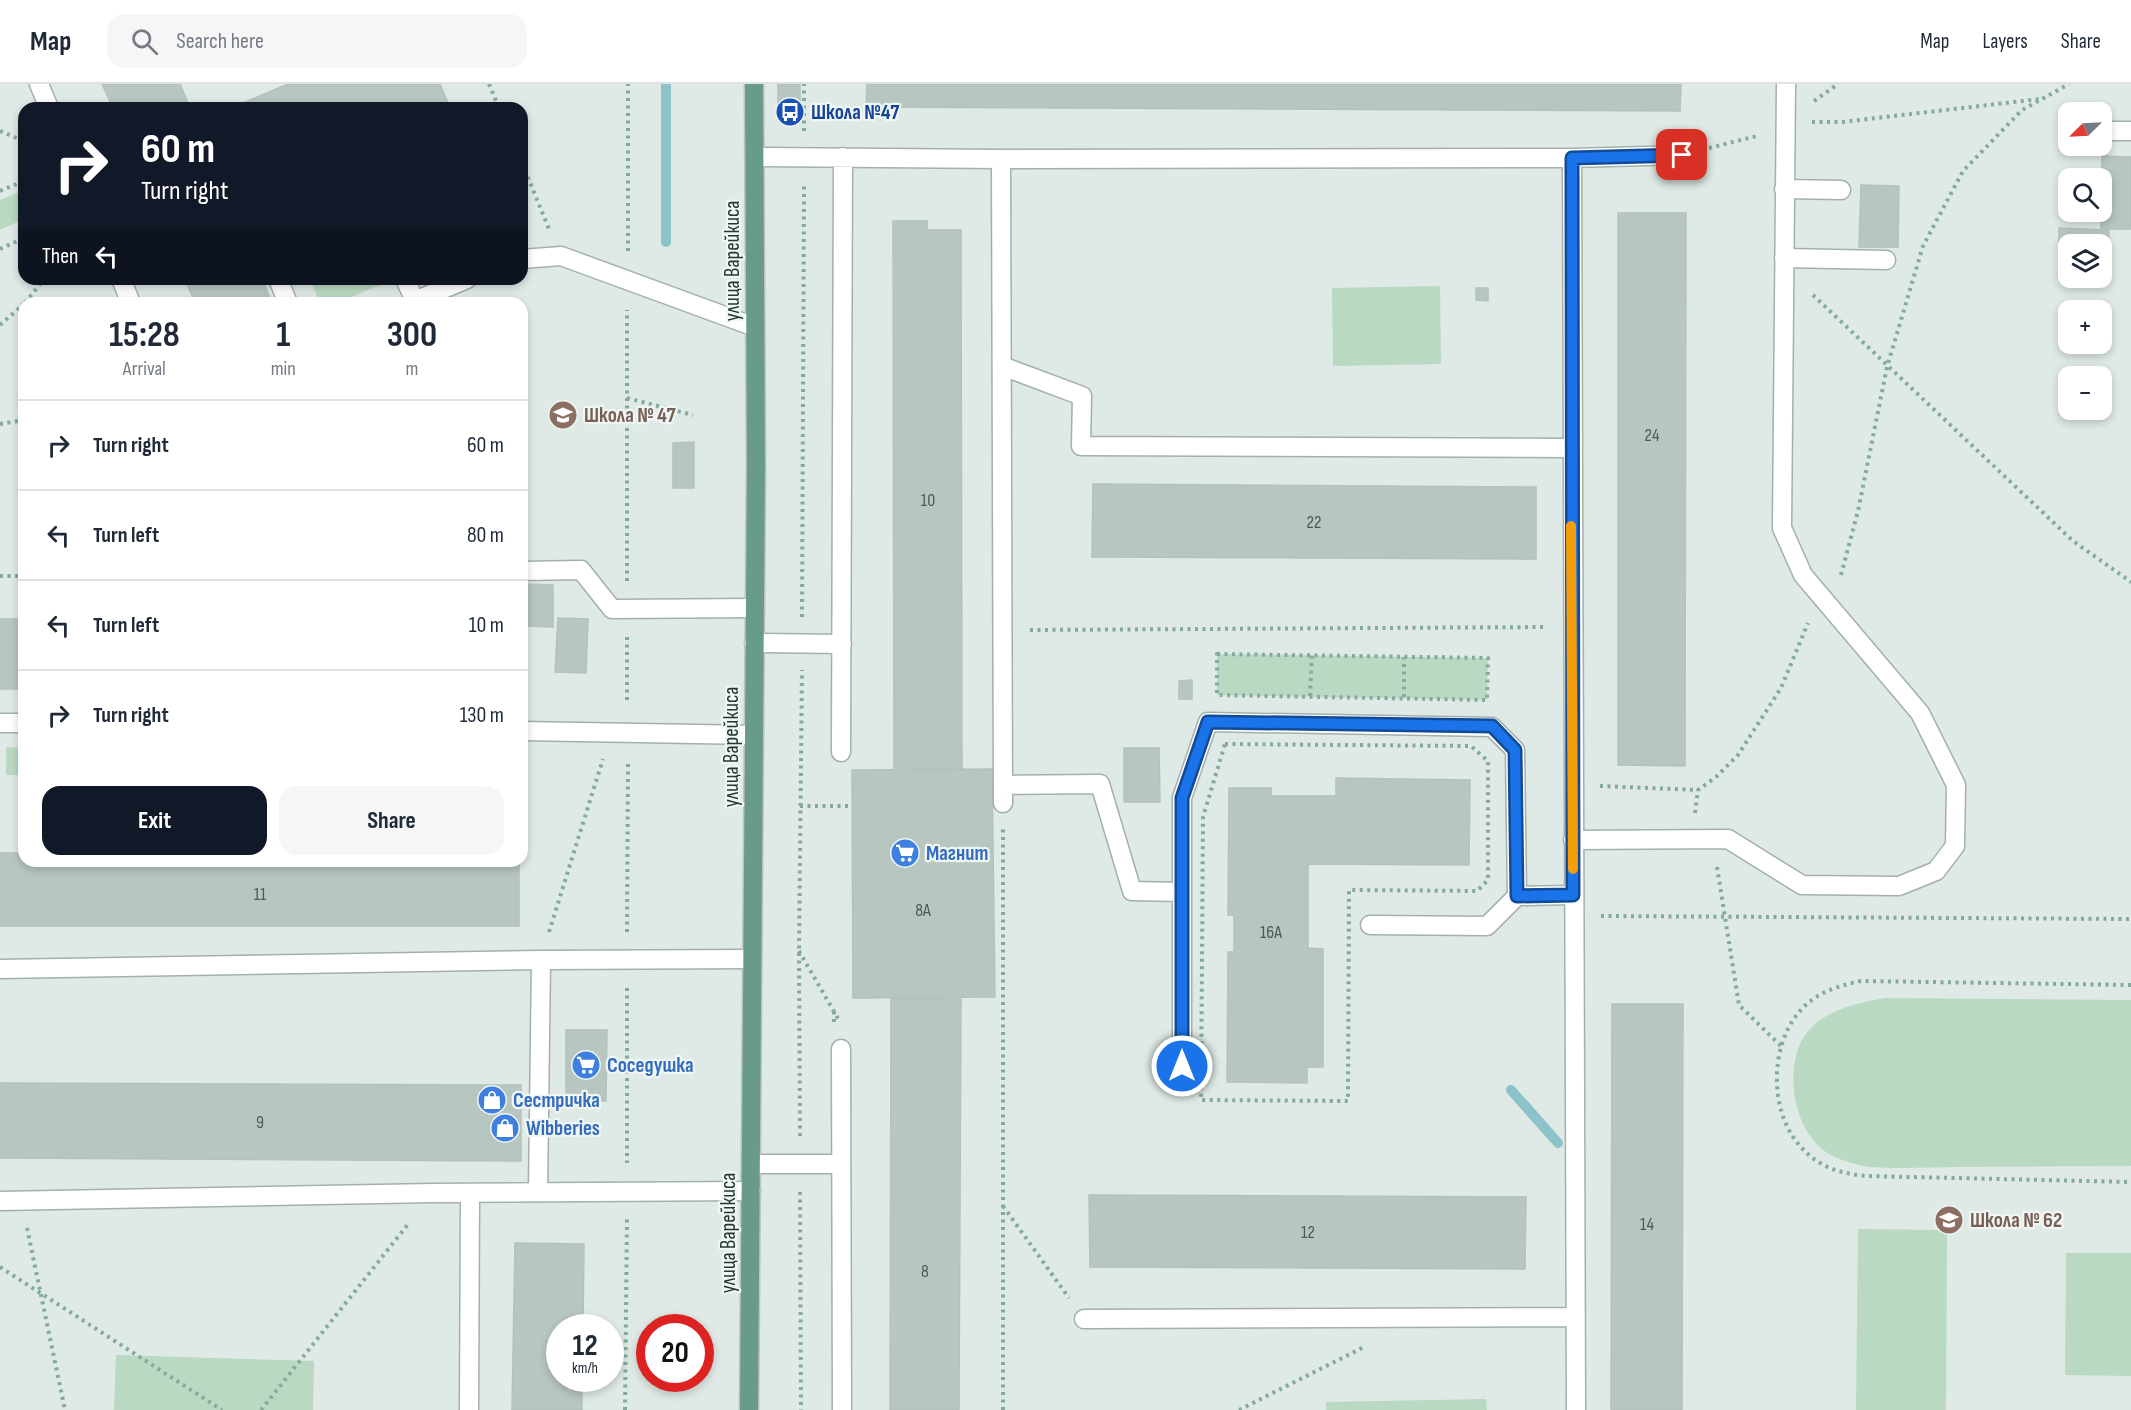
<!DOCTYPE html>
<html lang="en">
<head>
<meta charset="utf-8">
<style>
	body { margin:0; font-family:"Sofia Sans Condensed",sans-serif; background:#f6f6f7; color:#1f2937; height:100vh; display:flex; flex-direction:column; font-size:22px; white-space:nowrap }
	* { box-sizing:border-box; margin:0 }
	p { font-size:20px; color:#747a83 }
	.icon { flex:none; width:33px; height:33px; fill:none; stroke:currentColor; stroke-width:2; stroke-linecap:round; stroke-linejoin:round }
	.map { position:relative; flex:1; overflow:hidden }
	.side { position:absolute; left:18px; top:213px; width:510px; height:570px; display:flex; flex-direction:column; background:#fff; border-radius:18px; box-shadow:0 3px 9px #0003 }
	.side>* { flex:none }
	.top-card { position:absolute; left:18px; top:18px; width:510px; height:183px; border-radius:18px; box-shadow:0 3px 9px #0003; background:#111827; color:#fff; overflow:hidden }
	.needle { width:39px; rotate:246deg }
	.tools { position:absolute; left:2058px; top:18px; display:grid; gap:12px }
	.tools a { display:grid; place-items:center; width:54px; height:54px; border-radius:12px; background:#fff; box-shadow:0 3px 9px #0003; font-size:30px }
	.speed { position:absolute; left:546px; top:1230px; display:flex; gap:12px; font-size:30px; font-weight:700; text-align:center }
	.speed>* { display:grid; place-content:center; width:78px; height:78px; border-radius:50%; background:#fff; box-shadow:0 3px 9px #0003; line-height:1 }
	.speed small { font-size:15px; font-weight:400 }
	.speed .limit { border:9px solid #d22; background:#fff; color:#111 }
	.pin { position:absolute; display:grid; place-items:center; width:51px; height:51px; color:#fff; margin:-26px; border-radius:12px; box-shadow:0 3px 9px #0006 }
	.me { position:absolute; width:66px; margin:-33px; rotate:0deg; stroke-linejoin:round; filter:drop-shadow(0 0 4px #0008) }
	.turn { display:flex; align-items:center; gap:21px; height:126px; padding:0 24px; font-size:27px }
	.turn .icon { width:78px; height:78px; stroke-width:2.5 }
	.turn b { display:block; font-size:42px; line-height:51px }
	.then { display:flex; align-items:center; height:57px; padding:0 24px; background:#0003; gap:12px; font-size:22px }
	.eta { display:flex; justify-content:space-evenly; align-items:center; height:102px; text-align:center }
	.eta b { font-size:36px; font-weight:700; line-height:42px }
	.primary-button { display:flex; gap:12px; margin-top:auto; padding:12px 24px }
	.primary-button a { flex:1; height:69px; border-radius:18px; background:#111827; color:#fff; font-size:24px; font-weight:700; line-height:69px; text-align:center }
	.primary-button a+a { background:#f6f6f7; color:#1f2937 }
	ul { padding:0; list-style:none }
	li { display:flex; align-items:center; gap:18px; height:90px; padding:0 24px; border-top:2px solid #e0e1e3 }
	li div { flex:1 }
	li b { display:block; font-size:22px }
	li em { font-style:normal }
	header { display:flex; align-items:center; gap:36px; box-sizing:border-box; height:84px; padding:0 30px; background:#fff; border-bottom:2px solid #e0e1e3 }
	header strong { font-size:28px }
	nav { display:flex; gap:33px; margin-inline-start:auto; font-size:21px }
	.search { width:420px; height:54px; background:#f6f6f7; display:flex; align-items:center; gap:15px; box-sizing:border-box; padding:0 21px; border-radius:18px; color:#747a83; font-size:22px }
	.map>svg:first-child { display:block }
	.green { fill:#bad9c2 }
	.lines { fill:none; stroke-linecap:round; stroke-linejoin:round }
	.stream { stroke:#8cc2ca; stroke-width:10 }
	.building { fill:#b8c6c0; stroke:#b3c2bb; stroke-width:1.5 }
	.minor-casing { stroke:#a3b0ab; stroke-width:21 }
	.major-casing { stroke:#bdc3c1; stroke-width:21 }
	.path { stroke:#83aa9d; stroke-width:4; stroke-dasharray:3 4.5; stroke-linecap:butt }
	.minor { stroke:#fff; stroke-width:18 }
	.major { stroke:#689b8c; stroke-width:18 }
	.route-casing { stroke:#114b97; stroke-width:15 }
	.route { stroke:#1a73e8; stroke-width:10 }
	.slow { stroke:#f59e0b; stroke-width:10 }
	.labels { text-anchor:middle; stroke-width:4.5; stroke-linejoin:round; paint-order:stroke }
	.number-label { font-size:18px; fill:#485c55 }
	.transit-label { font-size:21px; font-weight:bold; fill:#164399; stroke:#eff6f3; text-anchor:start }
	.street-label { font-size:21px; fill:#223831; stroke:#eff6f3 }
	.education-label { font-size:21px; font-weight:bold; fill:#785e54; stroke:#eff6f3; text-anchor:start }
	.shop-label { font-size:21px; font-weight:bold; fill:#366cbe; stroke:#eff6f3; text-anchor:start }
</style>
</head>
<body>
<header>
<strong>Map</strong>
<div class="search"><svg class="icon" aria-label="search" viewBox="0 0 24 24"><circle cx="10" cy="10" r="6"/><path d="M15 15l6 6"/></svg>Search here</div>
<nav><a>Map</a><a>Layers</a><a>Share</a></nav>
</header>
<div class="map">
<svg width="2131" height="1326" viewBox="0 0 2131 1326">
	<rect width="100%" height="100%" fill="#dfe9e5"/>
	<!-- green -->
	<path class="green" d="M24,106V135L0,146V116Z
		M310,195H394L337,219H320Z
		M1440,202L1441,280L1333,282L1332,204Z
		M1217,570L1488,574L1487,616L1217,611Z
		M6,663L24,664V691H6Z
		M1885,914L2131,916V1082C2073,1082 2016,1083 1958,1083C1930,1083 1900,1085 1872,1083C1859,1082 1840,1076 1829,1070C1798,1051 1788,1004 1796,972C1806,930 1848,921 1885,914Z
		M1858,1145L1947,1146L1946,1326H1856Z
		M2066,1169H2131V1292L2065,1291Z
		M116,1271L314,1277L313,1326H114Z
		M1486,1315L1487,1326H1326V1318Z"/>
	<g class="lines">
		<!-- stream -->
		<path class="stream" d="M666,0V158
			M1511,1006L1558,1059"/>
	</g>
	<!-- building -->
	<path class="building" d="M102,0H180L190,24H113Z
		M288,0H440L450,24H231Z
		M778,0H800V20H778Z
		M867,0H1681L1680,27L866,23Z
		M2102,72L2131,73V145H2101Z
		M1861,101L1899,102L1898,163H1859Z
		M1618,129H1686L1685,682L1618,681Z
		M893,137H927V146H961L962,684H894Z
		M2059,144L2109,146V162H2102V160L2059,161Z
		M185,195H262L272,219H195Z
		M1476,204H1488V217L1476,216Z
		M694,358V404H673V359Z
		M1093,400L1536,403V475L1092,473Z
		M526,500L553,501V543L525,542Z
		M558,534L588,535L586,589L555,588Z
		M0,535H24V605H0Z
		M1192,596V615H1179V597Z
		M1124,664H1159L1160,718H1124Z
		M992,685L995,913L853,914L852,686Z
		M1336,694L1470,696L1469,781L1308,780V864L1323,865V983H1307V999L1227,998L1228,868H1234V831H1228L1229,704H1271V712H1336Z
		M0,769H24V777H519V842H0Z
		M891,915H961L959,1326H890Z
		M1612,920H1683L1682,1326H1611Z
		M566,946H607L606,1017H566Z
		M0,999L521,1001V1077L0,1074Z
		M1089,1111L1526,1113L1525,1185L1090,1183Z
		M515,1159L584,1160L583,1244H560V1294H582V1326H512Z"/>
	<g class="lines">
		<!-- minor casing -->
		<g class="minor-casing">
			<path id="minor" d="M39,0L49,24
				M2110,47H2131
				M755,73L1001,75L1003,719
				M1572,74L1576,1326
				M1001,75L1572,74L1682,71
				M1784,105L1841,106
				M1784,174L1886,176
				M522,175L561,172L755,243
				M121,195L131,219
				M278,195L288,219
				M405,195L415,217
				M410,219L467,195
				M1002,282L1082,312L1081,362L1571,364
				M522,487L581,486L612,525L755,524
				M754,559L842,560
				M0,639H24
				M522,647L753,651
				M841,668L843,73
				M1003,701L1100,700L1132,807L1182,808
				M1573,756L1728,755L1802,801L1899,802L1936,787L1955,762L1956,701L1920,629L1803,491L1782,444L1786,0
				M1370,841L1487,842L1517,812L1573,811
				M0,885L541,876L752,875
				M841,965L842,1326
				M1182,982V714L1208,638L1492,643L1515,666L1517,812
				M751,1080H841
				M538,1108L541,876
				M0,1117L433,1109L751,1107
				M1084,1235L1575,1233
				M469,1326L470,1109"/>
		</g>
		<!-- major casing -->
		<g class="major-casing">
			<path id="major" d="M749,1326L756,381L754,0"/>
		</g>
		<!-- path -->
		<path class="path" d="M489,0L499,24
			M1814,17L1838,0
			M790,28L804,26
			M1812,38H1842L2040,15
			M0,47L24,57
			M804,47V0
			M1709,64L1757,52
			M522,79L549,145
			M0,107L24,97
			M0,165L24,154
			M628,167V0
			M1813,211L2073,457L2131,498
			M25,219L44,195
			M0,241L24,220
			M627,314L693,331
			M0,340L24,336
			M1841,491L1858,427L1887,283L1923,162L1963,87L2022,26L2069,0
			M0,492H24
			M627,497V226
			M802,533L804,100
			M1030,546L1547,543
			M627,553V620
			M1217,570L1488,574L1487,616L1217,611Z
			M1310,612L1312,571
			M1404,613V573
			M1225,660L1471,662L1488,677V796L1477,807L1349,806L1348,1017L1201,1016L1203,733Z
			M1600,702L1698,706
			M800,722H852
			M1695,729L1698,706L1716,693L1738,671L1781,604L1808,539
			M1717,783L1739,921L1782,963
			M1601,832L2131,835
			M549,848L603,675
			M627,848L628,676
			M799,867L840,938
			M2131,901L1861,897C1838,902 1816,908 1800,927C1769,962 1769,1029 1801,1063C1818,1083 1842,1090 1866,1092L2131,1098
			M627,904V1079
			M834,938V926
			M800,1052L799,866L802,586
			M800,1108L801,1326
			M1003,1122L1069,1214
			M27,1144L65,1326
			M0,1183L222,1326
			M261,1326L409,1139
			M625,1326L627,1135
			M1003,1326V745
			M1239,1326L1364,1263"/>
		<!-- minor -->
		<use href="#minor" class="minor"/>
		<!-- major -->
		<use href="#major" class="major"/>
	</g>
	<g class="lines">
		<!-- route casing -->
		<g class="route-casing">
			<path id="route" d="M1182,982V714L1208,638L1492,642L1515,666L1517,812L1573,811L1572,74L1682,71"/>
		</g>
		<!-- route -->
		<use href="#route" class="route"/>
		<!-- slow -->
		<path class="slow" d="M1571,442L1573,785"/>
	</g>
	<!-- icons -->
	<defs>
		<g id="bus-disc" transform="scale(1.5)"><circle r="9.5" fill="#1a4fb4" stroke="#eff6f3"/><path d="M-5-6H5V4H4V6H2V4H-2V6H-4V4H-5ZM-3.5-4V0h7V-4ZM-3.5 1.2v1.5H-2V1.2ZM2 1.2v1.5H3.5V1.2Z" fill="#fff"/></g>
		<g id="school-disc" transform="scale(1.5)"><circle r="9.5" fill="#8d6e63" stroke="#eff6f3"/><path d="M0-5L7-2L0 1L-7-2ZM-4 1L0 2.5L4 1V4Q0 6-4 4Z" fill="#fff"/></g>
		<g id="supermarket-disc" transform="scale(1.5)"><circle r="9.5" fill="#3f7fe0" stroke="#eff6f3"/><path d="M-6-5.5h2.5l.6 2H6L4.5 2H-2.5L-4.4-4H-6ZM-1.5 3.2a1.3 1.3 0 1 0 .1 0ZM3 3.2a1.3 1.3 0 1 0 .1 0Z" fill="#fff"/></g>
		<g id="shop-disc" transform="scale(1.5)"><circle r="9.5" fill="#3f7fe0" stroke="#eff6f3"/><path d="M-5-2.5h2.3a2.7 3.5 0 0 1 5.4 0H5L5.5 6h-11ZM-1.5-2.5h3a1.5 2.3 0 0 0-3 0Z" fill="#fff"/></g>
	</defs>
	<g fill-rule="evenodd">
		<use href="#bus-disc" x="790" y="28"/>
		<use href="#school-disc" x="563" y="331"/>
		<use href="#supermarket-disc" x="905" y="769"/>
		<use href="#supermarket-disc" x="586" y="981"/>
		<use href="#shop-disc" x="492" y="1016"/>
		<use href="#shop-disc" x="505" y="1044"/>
		<use href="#school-disc" x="1949" y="1136"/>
	</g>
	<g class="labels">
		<!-- number labels -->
		<g class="number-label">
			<text x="1652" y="357">24</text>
			<text x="928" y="422">10</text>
			<text x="1314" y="444">22</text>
			<text x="260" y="816">11</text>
			<text x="923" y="832">8А</text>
			<text x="1271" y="854">16А</text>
			<text x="260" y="1044">9</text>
			<text x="1647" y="1146">14</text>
			<text x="1308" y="1154">12</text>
			<text x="925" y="1193">8</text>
		</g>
		<!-- transit labels -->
		<g class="transit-label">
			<text x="811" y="35">Школа №47</text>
		</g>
		<!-- street labels -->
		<g class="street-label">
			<text transform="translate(732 177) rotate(-90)" y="7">улица Варейкиса</text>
			<text transform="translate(731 663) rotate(-90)" y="7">улица Варейкиса</text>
			<text transform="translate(728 1149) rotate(-90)" y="7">улица Варейкиса</text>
		</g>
		<!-- education labels -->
		<g class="education-label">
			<text x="584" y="338">Школа № 47</text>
			<text x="1970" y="1143">Школа № 62</text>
		</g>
		<!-- shop labels -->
		<g class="shop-label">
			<text x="926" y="776">Магнит</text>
			<text x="607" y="988">Соседушка</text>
			<text x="513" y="1023">Сестричка</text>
			<text x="526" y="1051">Wibberies</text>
		</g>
	</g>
</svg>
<div class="tools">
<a><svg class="needle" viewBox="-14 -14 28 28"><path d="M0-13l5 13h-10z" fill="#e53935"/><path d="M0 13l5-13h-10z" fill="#747a83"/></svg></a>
<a><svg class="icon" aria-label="search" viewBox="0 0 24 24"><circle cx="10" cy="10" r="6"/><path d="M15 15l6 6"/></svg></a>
<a><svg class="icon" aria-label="layers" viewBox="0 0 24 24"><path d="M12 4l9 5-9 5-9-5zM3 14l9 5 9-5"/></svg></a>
<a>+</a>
<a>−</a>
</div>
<div class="speed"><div>12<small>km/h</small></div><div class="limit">20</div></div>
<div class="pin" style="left:1682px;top:71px;background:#d93025"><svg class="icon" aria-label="arrive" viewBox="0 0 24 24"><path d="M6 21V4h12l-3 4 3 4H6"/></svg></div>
<svg class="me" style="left:1182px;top:982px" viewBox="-20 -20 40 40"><circle r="17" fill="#1a73e8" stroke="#fff" stroke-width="3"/><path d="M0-11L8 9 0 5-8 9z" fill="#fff"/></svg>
<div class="top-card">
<div class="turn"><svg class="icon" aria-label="right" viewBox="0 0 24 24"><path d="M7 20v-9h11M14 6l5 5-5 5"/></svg><div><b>60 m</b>Turn right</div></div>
<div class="then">Then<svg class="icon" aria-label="left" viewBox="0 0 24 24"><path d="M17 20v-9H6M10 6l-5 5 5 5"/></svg></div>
</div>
<section class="side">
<div class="eta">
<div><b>15:28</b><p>Arrival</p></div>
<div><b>1</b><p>min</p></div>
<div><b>300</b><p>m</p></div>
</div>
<ul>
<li><svg class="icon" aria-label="right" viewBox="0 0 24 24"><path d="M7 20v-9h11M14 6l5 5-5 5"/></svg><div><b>Turn right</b></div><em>60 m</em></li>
<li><svg class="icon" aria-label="left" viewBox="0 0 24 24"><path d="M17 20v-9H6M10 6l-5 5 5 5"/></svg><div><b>Turn left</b></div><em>80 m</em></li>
<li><svg class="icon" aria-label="left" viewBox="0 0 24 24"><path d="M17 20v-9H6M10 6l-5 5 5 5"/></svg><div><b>Turn left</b></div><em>10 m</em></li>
<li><svg class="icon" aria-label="right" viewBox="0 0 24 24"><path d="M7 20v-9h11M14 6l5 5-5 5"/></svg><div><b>Turn right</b></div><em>130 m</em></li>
</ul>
<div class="primary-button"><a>Exit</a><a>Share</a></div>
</section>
</div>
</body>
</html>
